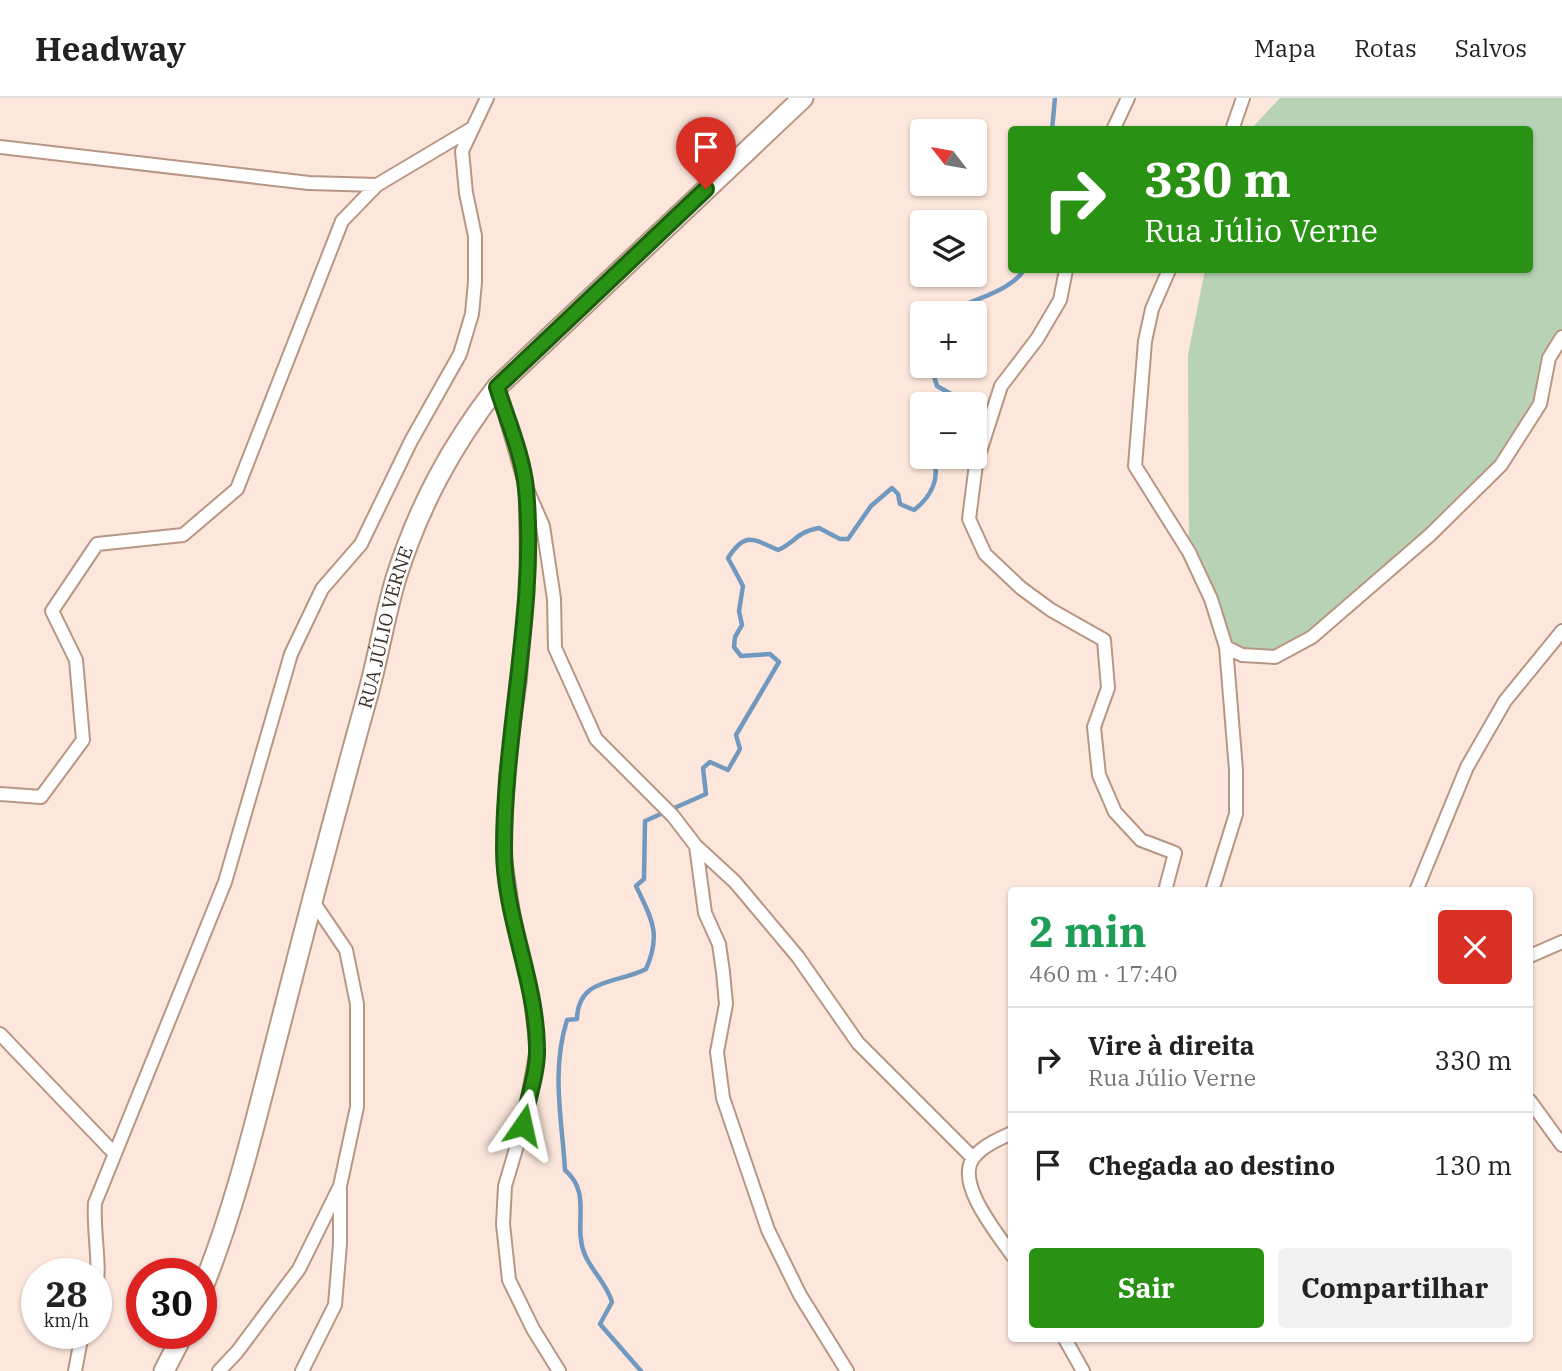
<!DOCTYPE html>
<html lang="pt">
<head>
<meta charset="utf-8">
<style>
	body { margin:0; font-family:"IBM Plex Serif",serif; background:#f2f2f2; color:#222; height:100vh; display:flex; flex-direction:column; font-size:26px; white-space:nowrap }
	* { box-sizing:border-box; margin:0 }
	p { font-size:23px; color:#767676 }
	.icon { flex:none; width:38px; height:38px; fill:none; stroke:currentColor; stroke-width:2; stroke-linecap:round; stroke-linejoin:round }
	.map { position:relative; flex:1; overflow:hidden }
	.details { position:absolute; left:1008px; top:789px; width:525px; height:455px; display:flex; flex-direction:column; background:#fff; border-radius:7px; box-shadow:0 2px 5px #0004 }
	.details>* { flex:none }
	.top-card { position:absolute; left:1008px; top:28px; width:525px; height:147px; border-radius:7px; box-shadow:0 2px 5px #0004; background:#299114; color:#fff; overflow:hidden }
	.needle { width:46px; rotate:301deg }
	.buttons { position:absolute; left:910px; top:21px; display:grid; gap:14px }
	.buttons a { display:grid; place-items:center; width:77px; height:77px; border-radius:7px; background:#fff; box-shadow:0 2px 5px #0004; font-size:35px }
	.speed { position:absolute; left:21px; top:1160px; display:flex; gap:14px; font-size:35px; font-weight:700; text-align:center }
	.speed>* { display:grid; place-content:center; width:91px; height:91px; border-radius:50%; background:#fff; box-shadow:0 2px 5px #0004; line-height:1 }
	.speed small { font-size:18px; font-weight:400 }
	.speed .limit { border:10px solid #d22; background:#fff; color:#111 }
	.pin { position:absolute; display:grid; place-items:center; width:60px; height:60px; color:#fff; margin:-72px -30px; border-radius:50% 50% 50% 0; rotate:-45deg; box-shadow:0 0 7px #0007 }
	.pin .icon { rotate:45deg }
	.me { position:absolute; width:77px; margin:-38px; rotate:11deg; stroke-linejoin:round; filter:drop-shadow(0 0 5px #0008) }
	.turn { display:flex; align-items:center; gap:24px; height:147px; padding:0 21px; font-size:32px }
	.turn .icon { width:91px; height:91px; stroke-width:2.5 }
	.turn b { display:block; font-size:49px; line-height:60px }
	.round { display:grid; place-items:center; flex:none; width:74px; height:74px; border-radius:7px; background:#f2f2f2 }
	.summary { display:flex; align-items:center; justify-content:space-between; height:119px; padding:0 21px }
	h1 { font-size:42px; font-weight:700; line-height:52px; color:#1e9e55 }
	.action { display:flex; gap:14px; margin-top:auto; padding:14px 21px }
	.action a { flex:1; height:80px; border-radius:7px; background:#299114; color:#fff; font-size:28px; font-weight:700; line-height:80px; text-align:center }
	.action a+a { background:#f2f2f2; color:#222 }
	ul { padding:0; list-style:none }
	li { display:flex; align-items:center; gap:21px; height:105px; padding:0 21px; border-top:2px solid #e0e0e0 }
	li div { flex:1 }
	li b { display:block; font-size:26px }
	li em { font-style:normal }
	header { display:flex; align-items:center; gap:42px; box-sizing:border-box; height:98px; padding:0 35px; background:#fff; border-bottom:2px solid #e0e0e0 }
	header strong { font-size:33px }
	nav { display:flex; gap:38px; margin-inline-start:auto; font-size:24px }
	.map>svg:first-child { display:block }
	.green { fill:#b8d2b6 }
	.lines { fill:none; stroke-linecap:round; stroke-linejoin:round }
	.stream { stroke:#7199bf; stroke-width:4.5 }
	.street-casing { stroke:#b89684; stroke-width:16 }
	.primary-casing { stroke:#b89684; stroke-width:23 }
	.street { stroke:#fff; stroke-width:12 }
	.primary { stroke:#fff; stroke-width:19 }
	.route-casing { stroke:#1b5e0d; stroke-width:18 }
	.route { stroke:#299114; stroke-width:12 }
	.labels { text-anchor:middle; stroke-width:7; stroke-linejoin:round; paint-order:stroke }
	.street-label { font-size:19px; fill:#3d3028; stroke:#fff }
</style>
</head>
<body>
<header>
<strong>Headway</strong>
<nav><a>Mapa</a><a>Rotas</a><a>Salvos</a></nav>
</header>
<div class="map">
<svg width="1562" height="1273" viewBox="0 0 1562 1273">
	<rect width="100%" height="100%" fill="#fde7dc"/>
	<!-- green -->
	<path class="green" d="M1280,0H1562V239L1540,306L1501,367L1312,539L1275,559L1226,549L1189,454L1188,257L1205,172H1530V32L1251,31Z"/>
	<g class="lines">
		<!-- stream -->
		<path class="stream" d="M1052,32L1055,0
			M1012,141V151
			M953,215V211C975,202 1011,192 1024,172
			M937,268L933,275L937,288L951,296L947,306
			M641,1273L600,1226L612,1204C607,1186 593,1175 585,1157C572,1127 593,1096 565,1072C562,1021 551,973 567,922L577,921C578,879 618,886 646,871C662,835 651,820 636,788L644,781L645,723L706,696L703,670L710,664L728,672L740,651L736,637L779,564L770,556L741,558L734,549L735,539L742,527L739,513L743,488L728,460C745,433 753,441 778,452C796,444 796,434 819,430L840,441H848L871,408L892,390L898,396L900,406L914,412C931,399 941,380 933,359"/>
		<!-- street casing -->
		<g class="street-casing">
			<path id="street" d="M1113,32L1128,0
				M1232,32L1243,0
				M0,49L309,85L377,87
				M1066,172L1060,202L1037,241L1001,288L976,366L969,421L985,456L1021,490L1051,512L1104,542L1108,590L1094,629L1099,677L1115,714L1141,742L1175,755L1165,793
				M1169,172L1152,211L1145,243L1135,368L1189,454L1211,501L1226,549L1236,672V716L1212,793
				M497,289L526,389L543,428L554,501L555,550L596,641L673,718L696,748L735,784L798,859L858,945L973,1060
				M526,397L527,478L520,581L506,679L504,754L515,829L530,893L537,951L523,1027L505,1088L503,1126L509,1182L533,1231L559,1273
				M1226,549L1242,557L1275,559L1312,539L1430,437L1501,367L1540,306L1549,260L1562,239
				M0,696L41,699L83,642L76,562L52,513L97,446L183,437L237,391L342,123L377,87L471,31
				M696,748L705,815L719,846L723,874L726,906L717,954L723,1000L768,1132L800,1197L847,1273
				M1416,793L1467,669L1505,603L1562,533
				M1530,858L1562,844
				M0,936L113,1054
				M1530,1003L1562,1047
				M1012,1035C999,1041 984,1047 974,1059C954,1084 997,1135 1012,1157
				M96,1195C101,1164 93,1135 95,1105L225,784L291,556L322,491L361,446L411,343L460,256L472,216L475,184V138L466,95L462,53L487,0
				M1065,1241L1083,1273
				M75,1273L82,1236
				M219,1273L237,1254L299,1171L340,1088L357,1009V906L346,852L312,802
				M302,1273L335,1207L340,1146V1092"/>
		</g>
		<!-- primary casing -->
		<g class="primary-casing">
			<g id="primary">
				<path id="s1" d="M201,1194C237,1106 258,1012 282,920C309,814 337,708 366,603C378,562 384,520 396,480C419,408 451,348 497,289L803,0"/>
				<path d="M164,1273L183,1236"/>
			</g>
		</g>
		<!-- street -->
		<use href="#street" class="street"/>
		<!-- primary -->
		<use href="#primary" class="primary"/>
	</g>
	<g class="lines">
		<!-- route casing -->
		<g class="route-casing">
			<path id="route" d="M523,1027C527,1003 538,974 537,949C536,882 504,818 504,751C504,631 537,512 526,391C523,358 507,321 497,289L706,91"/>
		</g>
		<!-- route -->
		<use href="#route" class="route"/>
	</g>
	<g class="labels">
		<!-- street labels -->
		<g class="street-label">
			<text dy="7" stroke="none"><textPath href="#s1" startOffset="690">RUA JÚLIO VERNE</textPath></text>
		</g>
	</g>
</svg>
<div class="buttons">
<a><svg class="needle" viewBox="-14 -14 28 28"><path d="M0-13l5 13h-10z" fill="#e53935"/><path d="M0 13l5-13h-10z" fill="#767676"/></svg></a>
<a><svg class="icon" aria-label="layers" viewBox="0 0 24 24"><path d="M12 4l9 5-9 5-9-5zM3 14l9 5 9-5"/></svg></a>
<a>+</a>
<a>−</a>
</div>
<div class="speed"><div>28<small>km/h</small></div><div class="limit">30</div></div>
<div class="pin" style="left:706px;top:91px;background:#d93025"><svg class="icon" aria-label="arrive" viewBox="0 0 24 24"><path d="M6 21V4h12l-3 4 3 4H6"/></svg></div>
<svg class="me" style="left:523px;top:1027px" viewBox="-20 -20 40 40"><path d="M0-17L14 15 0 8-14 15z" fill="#299114" stroke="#fff" stroke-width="4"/></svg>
<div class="top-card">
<div class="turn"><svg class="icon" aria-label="right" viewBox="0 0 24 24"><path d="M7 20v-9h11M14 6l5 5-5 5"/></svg><div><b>330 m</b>Rua Júlio Verne</div></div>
</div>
<section class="details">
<div class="summary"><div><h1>2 min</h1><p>460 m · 17:40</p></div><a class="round" style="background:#d93025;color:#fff"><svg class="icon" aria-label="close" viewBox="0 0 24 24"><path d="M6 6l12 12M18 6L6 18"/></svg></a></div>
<ul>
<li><svg class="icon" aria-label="right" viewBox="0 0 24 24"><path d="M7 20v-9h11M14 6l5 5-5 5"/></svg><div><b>Vire à direita</b><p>Rua Júlio Verne</p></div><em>330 m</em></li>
<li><svg class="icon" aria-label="arrive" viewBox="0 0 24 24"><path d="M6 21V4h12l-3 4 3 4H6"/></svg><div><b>Chegada ao destino</b></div><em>130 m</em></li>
</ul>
<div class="action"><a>Sair</a><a>Compartilhar</a></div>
</section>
</div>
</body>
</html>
